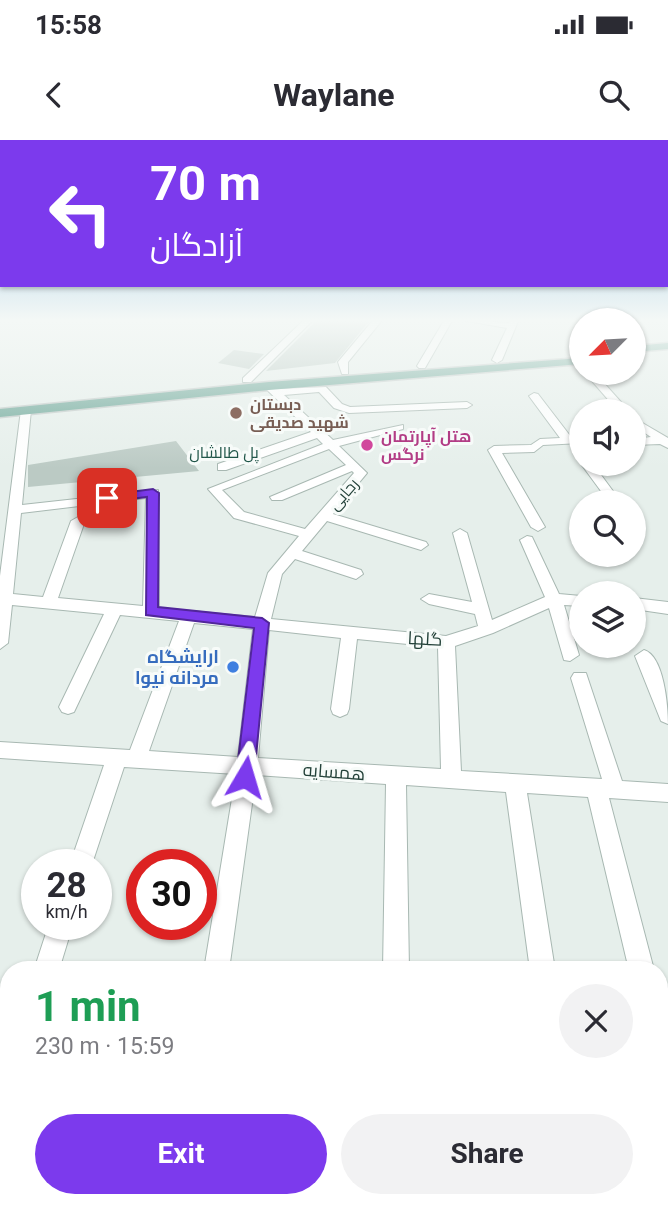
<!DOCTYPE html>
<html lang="en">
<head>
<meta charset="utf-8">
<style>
	body { margin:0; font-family:Roboto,Cairo,sans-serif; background:#f2f2f3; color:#2b2b33; height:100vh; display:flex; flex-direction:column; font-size:26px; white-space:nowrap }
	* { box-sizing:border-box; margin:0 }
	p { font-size:23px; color:#7c7c81 }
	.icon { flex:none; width:38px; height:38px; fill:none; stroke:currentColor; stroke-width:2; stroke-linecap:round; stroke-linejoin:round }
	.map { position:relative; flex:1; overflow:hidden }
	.drawer { position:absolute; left:0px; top:821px; width:668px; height:247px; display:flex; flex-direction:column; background:#fff; border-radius:28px 28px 0 0; box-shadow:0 2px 5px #0004 }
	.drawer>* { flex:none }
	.hud { position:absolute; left:0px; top:0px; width:668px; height:147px; box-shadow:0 2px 5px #0004; background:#7c3aed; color:#fff; overflow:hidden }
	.needle { width:46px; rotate:246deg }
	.buttons { position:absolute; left:569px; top:168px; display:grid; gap:14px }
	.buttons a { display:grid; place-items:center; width:77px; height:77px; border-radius:50%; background:#fff; box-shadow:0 2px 5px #0004; font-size:35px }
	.speed { position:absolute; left:21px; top:709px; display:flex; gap:14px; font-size:35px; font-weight:700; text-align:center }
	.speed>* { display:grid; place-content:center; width:91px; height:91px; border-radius:50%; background:#fff; box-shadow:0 2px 5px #0004; line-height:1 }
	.speed small { font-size:18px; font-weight:400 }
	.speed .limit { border:10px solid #d22; background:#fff; color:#111 }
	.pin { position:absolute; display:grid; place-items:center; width:60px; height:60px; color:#fff; margin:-30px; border-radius:14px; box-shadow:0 4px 10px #0006 }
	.me { position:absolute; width:77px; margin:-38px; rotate:7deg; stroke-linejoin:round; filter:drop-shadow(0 0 5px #0008) }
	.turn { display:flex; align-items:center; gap:24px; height:147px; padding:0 35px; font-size:32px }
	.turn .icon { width:91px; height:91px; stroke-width:2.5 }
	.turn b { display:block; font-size:49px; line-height:60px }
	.round { display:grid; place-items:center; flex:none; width:74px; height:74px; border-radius:37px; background:#f2f2f3 }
	.overview { display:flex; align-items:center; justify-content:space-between; height:119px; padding:0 35px }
	h1 { font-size:42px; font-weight:700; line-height:52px; color:#1e9e55 }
	.cta { display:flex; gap:14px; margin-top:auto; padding:14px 35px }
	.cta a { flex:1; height:80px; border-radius:42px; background:#7c3aed; color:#fff; font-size:28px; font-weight:700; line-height:80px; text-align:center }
	.cta a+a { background:#f2f2f3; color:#2b2b33 }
	.status { display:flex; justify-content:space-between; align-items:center; height:49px; padding:0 35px; background:#fff; direction:ltr }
	.status svg { height:19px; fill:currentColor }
	header { display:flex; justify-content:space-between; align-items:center; height:91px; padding:0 35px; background:#fff; font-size:32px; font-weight:700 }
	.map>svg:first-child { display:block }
	.building { fill:#bbcac4 }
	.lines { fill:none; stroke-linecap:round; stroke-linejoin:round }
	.minor-casing { stroke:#a8b8b2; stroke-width:2 }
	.major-casing { stroke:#c2cac8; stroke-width:3 }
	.minor { fill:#fff; fill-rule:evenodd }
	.major { fill:#6aa596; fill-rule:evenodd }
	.route { fill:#7c3aed; stroke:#51269a; stroke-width:2 }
	.education-dot { fill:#8d6e63; stroke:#f7fbf9; stroke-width:2.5 }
	.hotel-dot { fill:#d1479c; stroke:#f7fbf9; stroke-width:2.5 }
	.shop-dot { fill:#3f7fe0; stroke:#f7fbf9; stroke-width:2.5 }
	.labels { text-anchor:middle; stroke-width:6; stroke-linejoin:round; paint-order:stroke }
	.far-education-label { font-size:16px; font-weight:bold; fill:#785e54; stroke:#f7fbf9; text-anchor:start }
	.far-hotel-label { font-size:16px; font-weight:bold; fill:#b23c85; stroke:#f7fbf9; text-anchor:start }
	.far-neighbourhood-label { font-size:16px; fill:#1f5548; stroke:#f7fbf9 }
	.far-street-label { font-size:16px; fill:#24423a; stroke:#f7fbf9 }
	.street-label { font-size:18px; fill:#24423a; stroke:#f7fbf9 }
	.shop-label { font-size:18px; font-weight:bold; fill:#366cbe; stroke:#f7fbf9; text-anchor:end }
</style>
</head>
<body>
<div class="status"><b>15:58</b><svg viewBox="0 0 49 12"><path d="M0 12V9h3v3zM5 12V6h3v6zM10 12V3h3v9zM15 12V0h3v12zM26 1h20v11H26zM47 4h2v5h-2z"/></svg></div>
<header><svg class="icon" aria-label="back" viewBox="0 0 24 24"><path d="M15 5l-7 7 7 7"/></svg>Waylane<svg class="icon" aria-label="search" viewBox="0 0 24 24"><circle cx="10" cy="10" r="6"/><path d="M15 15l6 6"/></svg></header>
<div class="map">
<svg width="668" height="1066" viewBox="0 0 668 1066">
	<rect width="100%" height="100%" fill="#e6efeb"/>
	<!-- building -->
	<path class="building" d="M318,179H371L335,223L266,231Z
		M234,210L264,214L249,229L218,223Z
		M176,301L199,331L28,347V325Z"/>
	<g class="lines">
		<!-- minor casing -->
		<g class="minor-casing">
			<path id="minor" d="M305,179H314L251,242H243V238Z
				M374,179H383L348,222V234H342L338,222Z
				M445,179H453L425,228H419L417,226Z
				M456,179L509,183L511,179H519L502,220L497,223L492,220L507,188Z
				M585,233H595L629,271H618Z
				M265,244H273L278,249L326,247L342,264L350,267L467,262L472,265L467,268L349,273L334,268L319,252L284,255L333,300L403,285V289L339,306L367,333L333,374L426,402L428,405L421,410L327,381L302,411L361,430L363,434L356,439L295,419L282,434L271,479L446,496L478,486L475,474L429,464L421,459L429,454L472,462L453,393L460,389L467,393L492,480L545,457L520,400L527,396L532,397L559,454L581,456V466L564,465L579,515L570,521L564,520L549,468L493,493L455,506L461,631L602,639L571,538L574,533H586L622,641L668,644V662L609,658L654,830H629L588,657L527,653L555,830H530L506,652L406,645L409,830H383L386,644L256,635L229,830H204L236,634L124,627L92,724H70L104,625L0,618V602L130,610L179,481L120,475L74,572L68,574L62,572L59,567L104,474L12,465L8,503L0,509V436L21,270L26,267L31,270L22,365L158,350L159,468L255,477L268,433L299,396L234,378L208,349L323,304L317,298L226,330H218V324L311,292L265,248ZM329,309L346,325L270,357L272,360H282L352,331L354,333L305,389L244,372L222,350ZM146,358L143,466L58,458L85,381L78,377L71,381L43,457L13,454L21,373ZM194,483L253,489L238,617L149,611ZM269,490L341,498L331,569L333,574L340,577L347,574L349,569L357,499L438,507L441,629L258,618Z
				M534,253L538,254L571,297H581V303L543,305L534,312L502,313L545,387L538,391L531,387L488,310L494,306L531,305L540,299L560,298L529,256Z
				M634,278L668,298V308L660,304L634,305V299L651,297L634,286Z
				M581,324H593L621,362H609Z
				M634,458L668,462V474L634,469Z
				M644,510C664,516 668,566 668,584L661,581L635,516Z
				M49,784H73L59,830H34Z
				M9,921V968L0,971V925Z
				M0,987H9V1017H0Z
				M660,1026L668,1029V1066H650L649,1059H660Z
				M166,1059H196V1066H164Z"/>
		</g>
		<!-- major casing -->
		<g class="major-casing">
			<path id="major" d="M668,203V209L634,212V206Z
				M581,218V224L269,250L0,277V269L269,242Z"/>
		</g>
		<!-- minor -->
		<use href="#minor" class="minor"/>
		<!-- major -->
		<use href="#major" class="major"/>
	</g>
	<!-- sky -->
	<linearGradient id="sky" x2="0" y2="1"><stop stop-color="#84bce0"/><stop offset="0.55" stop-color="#f4f8f6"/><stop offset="1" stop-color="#f4f8f6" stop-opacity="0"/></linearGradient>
	<rect width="668" height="328" fill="url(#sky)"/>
	<!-- route -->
	<path class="route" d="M153,349L159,353L158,467L262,478L269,483L254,637L251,643L245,646L239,643L236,637L254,488L146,475L147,357L107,362L101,358L107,355Z"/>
	<!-- markers -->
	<circle class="education-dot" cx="236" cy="273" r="7"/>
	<circle class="hotel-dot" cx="367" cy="305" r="7"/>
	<circle class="shop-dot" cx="233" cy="527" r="7"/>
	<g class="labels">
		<!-- far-education labels -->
		<g class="far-education-label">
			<text x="250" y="270">دبستان<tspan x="250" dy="18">شهید صدیقی</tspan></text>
		</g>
		<!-- far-hotel labels -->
		<g class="far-hotel-label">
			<text x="381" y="302">هتل آپارتمان<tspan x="381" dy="18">نرگس</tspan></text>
		</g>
		<!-- far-neighbourhood labels -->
		<g class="far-neighbourhood-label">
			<text x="224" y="318">پل طالشان</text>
		</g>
		<!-- far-street labels -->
		<g class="far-street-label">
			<text transform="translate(343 354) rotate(-49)" y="6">رجایی</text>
		</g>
		<!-- street labels -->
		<g class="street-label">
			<text transform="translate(425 499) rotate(3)" y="6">گلها</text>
			<text transform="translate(334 632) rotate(4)" y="6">همسایه</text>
		</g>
		<!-- shop labels -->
		<g class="shop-label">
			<text x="219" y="523">ارایشگاه<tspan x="219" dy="21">مردانه نیوا</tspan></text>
		</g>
	</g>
</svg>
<div class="buttons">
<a><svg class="needle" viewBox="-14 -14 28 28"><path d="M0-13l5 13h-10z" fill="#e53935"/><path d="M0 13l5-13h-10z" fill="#7c7c81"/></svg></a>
<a><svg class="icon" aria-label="sound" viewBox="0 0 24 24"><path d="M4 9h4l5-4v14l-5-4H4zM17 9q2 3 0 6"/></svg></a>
<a><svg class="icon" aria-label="search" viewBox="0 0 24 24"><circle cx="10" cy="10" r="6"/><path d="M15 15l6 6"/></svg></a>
<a><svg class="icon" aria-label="layers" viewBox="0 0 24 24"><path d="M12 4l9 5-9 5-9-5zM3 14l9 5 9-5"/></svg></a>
</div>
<div class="speed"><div>28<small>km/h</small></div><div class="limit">30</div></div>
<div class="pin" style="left:107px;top:358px;background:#d93025"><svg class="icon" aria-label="arrive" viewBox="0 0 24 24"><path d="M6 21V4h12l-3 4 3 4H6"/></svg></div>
<svg class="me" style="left:245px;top:637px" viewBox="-20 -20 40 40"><path d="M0-17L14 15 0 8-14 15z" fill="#7c3aed" stroke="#fff" stroke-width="4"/></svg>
<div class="hud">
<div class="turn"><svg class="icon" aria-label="left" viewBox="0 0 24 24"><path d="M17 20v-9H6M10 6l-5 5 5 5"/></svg><div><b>70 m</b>آزادگان</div></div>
</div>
<section class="drawer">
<div class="overview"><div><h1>1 min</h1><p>230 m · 15:59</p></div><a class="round"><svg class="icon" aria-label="close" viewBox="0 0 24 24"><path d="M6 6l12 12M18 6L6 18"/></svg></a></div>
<div class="cta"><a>Exit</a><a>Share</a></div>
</section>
</div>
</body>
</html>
